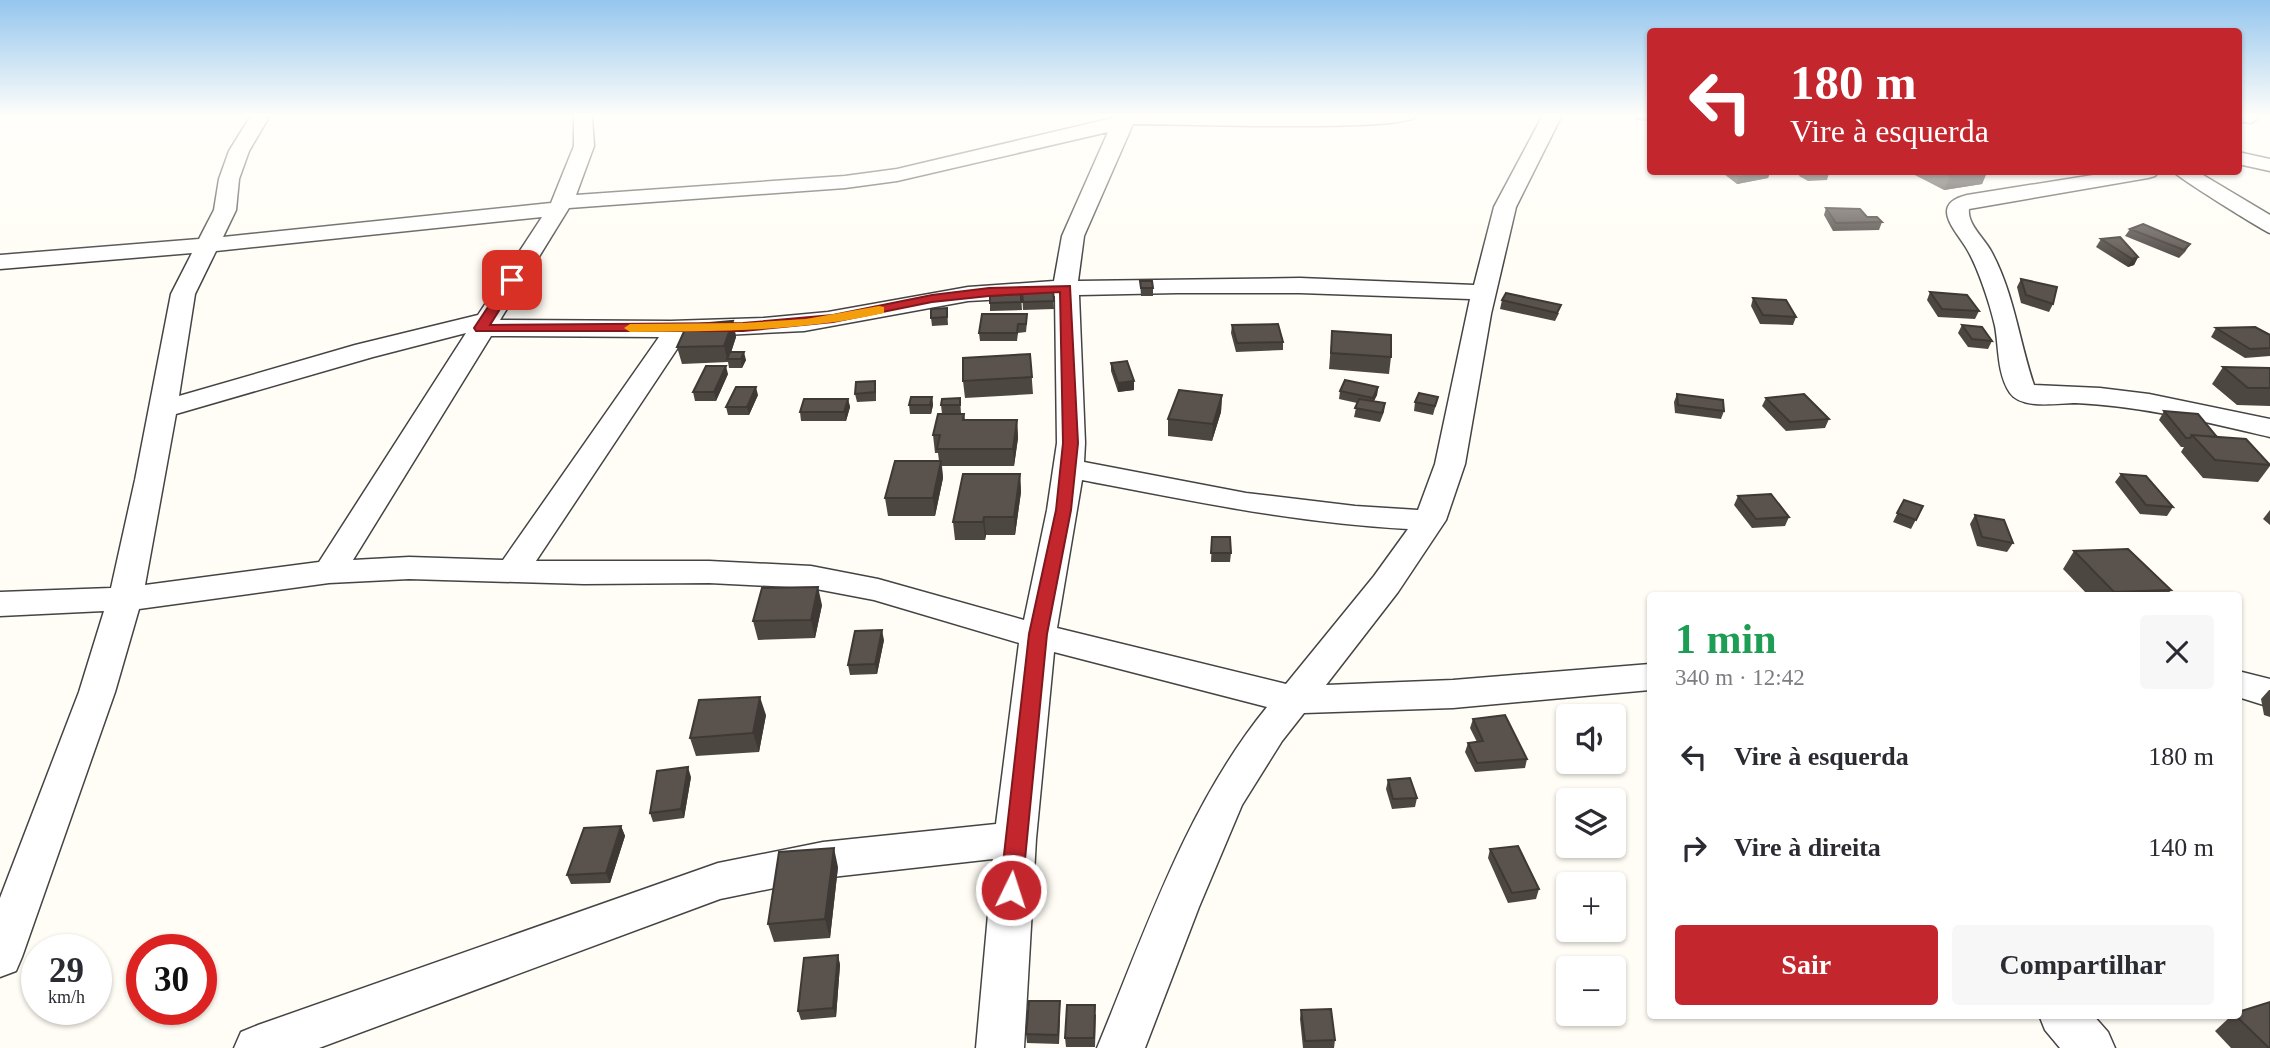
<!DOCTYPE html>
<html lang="pt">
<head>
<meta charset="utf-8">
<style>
	body { margin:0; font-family:Georgia,serif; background:#f7f7f7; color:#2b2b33; height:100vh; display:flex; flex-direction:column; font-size:26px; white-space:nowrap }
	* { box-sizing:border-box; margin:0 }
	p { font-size:23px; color:#7c7c81 }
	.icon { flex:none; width:38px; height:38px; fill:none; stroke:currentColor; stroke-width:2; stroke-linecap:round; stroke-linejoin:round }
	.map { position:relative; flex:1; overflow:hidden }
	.sheet { position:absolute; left:1647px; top:592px; width:595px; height:427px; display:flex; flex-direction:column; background:#fff; border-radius:7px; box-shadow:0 2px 5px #0004 }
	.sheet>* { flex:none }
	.guide { position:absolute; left:1647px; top:28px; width:595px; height:147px; border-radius:7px; box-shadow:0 2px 5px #0004; background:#c4262e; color:#fff; overflow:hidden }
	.controls { position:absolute; left:1556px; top:704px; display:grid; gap:14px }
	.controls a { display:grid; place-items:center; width:70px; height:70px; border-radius:7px; background:#fff; box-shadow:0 2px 5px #0004; font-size:35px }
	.speed { position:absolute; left:21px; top:934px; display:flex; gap:14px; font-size:35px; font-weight:700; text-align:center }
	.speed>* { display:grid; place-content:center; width:91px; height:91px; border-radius:50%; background:#fff; box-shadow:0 2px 5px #0004; line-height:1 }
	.speed small { font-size:18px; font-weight:400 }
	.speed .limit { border:10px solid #d22; background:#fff; color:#111 }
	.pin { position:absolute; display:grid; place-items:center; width:60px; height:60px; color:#fff; margin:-30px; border-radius:14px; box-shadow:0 4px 10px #0006 }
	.me { position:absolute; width:77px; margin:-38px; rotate:4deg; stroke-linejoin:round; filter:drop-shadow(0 0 5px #0008) }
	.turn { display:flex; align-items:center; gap:24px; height:147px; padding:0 28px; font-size:32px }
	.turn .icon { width:91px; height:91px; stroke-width:2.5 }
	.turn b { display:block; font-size:49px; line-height:60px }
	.round { display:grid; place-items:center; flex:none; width:74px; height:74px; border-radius:7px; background:#f7f7f7 }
	.headline { display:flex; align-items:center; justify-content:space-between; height:119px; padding:0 28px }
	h1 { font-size:42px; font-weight:700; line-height:52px; color:#1e9e55 }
	.cta { display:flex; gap:14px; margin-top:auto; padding:14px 28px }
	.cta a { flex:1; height:80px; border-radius:7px; background:#c4262e; color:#fff; font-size:28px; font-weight:700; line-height:80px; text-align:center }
	.cta a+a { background:#f7f7f7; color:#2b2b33 }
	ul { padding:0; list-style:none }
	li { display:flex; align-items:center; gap:21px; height:91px; padding:0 28px }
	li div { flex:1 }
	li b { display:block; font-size:26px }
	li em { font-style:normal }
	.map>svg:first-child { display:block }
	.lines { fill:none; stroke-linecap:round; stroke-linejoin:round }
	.minor-casing { stroke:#444; stroke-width:3 }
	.minor { fill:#fff; fill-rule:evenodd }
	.wall { fill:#4d4742 }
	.shaded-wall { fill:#3f3936 }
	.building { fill:#5a524d; stroke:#3f3936; stroke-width:2 }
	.route { fill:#c4262e; stroke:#7f191e; stroke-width:2 }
	.slow { fill:#f59e0b }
</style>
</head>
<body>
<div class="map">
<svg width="2270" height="1048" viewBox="0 0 2270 1048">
	<rect width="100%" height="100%" fill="#fffdf5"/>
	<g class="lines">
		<!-- minor casing -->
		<g class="minor-casing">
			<path id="minor" d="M250,117H269L249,151L239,179L236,210L223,237L551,203L574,146V117H592L594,146L576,195L845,176L897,169L1117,117H1415C1402,132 1169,124 1133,124L1084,236L1078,281L1300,278L1474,285L1494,207L1542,117H1561L1516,207L1491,314L1465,464L1446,520L1398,592L1326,685L1453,680L1650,664V690L1453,708L1304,713L1282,741L1242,805L1199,907L1145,1048H1097C1145,932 1187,805 1267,707L1054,652L1036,839L1024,1048H976L993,859L823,878L720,899L319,1048H234L241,1032L258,1025L718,863L823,842L996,824L1019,643L874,600L811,588L709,583L584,584L409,579L329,583L139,609L115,692L22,957L16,971L0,977V898L79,692L104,611L0,616V592L111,588L135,480L171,294L192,253L0,269V255L199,239L214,210L219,179L229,151ZM1108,132L1062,236L1054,281L968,287L828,312L764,318L671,321L500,320L569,208L845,188L897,181ZM542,217L478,315L355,345L179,396L195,294L216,251ZM1177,293H1300L1470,299L1435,464L1418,510L1355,506L1246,493L1084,462L1085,443L1079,295ZM1055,296L1057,443L1047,510L1024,620L878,579L811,566L709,561H536L685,337L804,331L968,301ZM466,333L319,562L145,585L176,414L373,357ZM491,336L659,337L503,560L409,557L353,560ZM1082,480C1191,501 1296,523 1408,529L1374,576L1286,684L1057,628Z
				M2238,117H2260L2251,123L2239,121Z
				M2238,152L2270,159V171L2238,164Z
				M2112,172H2158L2155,176L2148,178L1969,209C1967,224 1984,238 1991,251C2014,293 2019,341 2034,385L2100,388L2149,394L2270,419V437C2206,422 2142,406 2076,403C2058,403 2022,410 2010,393C1997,374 1999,347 1995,326C1990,304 1977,264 1965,246C1952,226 1931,204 1967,195Z
				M2174,172H2198L2270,215V233C2264,231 2177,177 2174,172Z
				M2238,671L2270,679V707L2238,697Z
				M2039,1015H2093L2108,1032L2115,1048H2060L2045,1030Z"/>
		</g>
		<!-- minor -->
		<use href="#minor" class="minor"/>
	</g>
	<!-- wall -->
	<path class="wall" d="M1635,117H1650V121L1636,120Z
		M1725,172H1770L1768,178L1737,184L1724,174Z
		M1801,172H1827L1829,173L1827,180L1808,181L1799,176Z
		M1909,172H1987L1982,184L1944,190Z
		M1826,208L1882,222L1879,230L1833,231L1824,215Z
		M2130,229L2190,244L2185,252L2179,258L2125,236Z
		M2101,239L2138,257L2134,265L2128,267L2096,247Z
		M2021,279L2053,304L2049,312L2021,303L2017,287Z
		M1140,281L1153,288V296H1141Z
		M1053,290L1054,309L1023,310L1022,292Z
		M1930,292L1979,311L1975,319L1938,317L1927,300Z
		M1021,294L1022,310L990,311V303Z
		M1753,298L1796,317L1793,325L1760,324L1751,306Z
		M1502,300L1559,313L1555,321L1500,309Z
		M947,308L948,325L932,326L931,318Z
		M733,321L736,337L731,352L746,360L742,368H729L728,362L682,364L677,347Z
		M1027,322L1026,332L1018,333L1017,341H980L979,333Z
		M1232,325L1283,342V350L1236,352L1231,333Z
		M1962,325L1992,341L1988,349L1968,347L1958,333Z
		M2216,328L2270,335V356L2245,358L2211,337Z
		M1332,331L1391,357L1389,374L1329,369Z
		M1030,354L1033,394L965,398L963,381Z
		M1111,363L1134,390L1118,392L1111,371Z
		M2223,367L2270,368V406L2237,405L2212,384Z
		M728,374L716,401H695L693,392Z
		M1378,387L1377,395L1374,401L1385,403L1384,412L1380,422L1354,417L1357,403L1339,399L1340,391Z
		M876,389V401L857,402L855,394Z
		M1677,394L1724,411L1721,419L1675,413L1674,402Z
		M758,395L749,415H728L726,407Z
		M1222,395L1221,412L1212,441L1168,436V419Z
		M932,397L933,405L931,414H910L909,405Z
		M1438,397L1433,415L1414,411L1415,402Z
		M960,398L961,413L964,414L965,420H1017L1018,438L1014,466H942L943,478L935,516H888L885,498L939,461L938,453H935L933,435L942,414L941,405Z
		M1766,398L1829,419L1825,428L1786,431L1762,406Z
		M848,399L850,407L846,421H801L800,412Z
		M2164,411L2217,437L2270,465V466L2258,482L2203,478L2181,452L2184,447H2181L2159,420Z
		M1020,474L1021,492L1015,535H986L985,540H955L953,522Z
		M2121,474L2173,507L2167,516L2140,514L2115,482Z
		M1738,496L1789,517L1785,526L1752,528L1734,505Z
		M1904,500L1923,506L1911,529L1893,522Z
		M2270,510V525L2263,519Z
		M1975,515L2013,543L2007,552L1977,546L1970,524Z
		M1212,537L1231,553L1230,562H1211Z
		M2074,551L2171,590L2167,595H2088L2063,569Z
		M822,605L815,638L758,640L753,621Z
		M884,640L877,674L850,675L848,665Z
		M2269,690H2270V717L2264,715L2261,699Z
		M766,715L759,752L696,756L690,738Z
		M1473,719L1527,759L1525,768L1475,772L1465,752L1468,743L1477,742L1470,728Z
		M691,777L684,818L653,822L650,813Z
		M1388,780L1417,798L1415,807L1392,809L1386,789Z
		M621,826L625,836L610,883L571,884L567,875Z
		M1490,849L1539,889L1536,899L1508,903L1488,858Z
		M838,867L830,938L774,942L768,924Z
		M838,955L840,965L836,1017L801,1020L798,1011Z
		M1060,1001L1059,1044L1027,1043L1026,1034Z
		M1301,1010L1335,1040L1334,1048H1303L1300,1019Z
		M1096,1014L1095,1047H1066L1065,1038Z
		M2232,1015H2238L2270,1048H2231L2215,1031Z"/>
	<!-- shaded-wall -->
	<path class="shaded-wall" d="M1770,172L1768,178L1737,184L1739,177Z
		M1977,172H1987L1982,184L1944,190L1950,176Z
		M2138,257L2134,265L2128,267L2132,259Z
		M733,321L736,337L729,359H727L724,346Z
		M744,352L746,360L742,368L741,359Z
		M726,366L728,374L716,401L714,392Z
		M1134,381V390L1118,392V383Z
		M756,387L758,395L749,415L747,407Z
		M1378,387L1377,395L1371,406L1373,398Z
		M1222,395L1221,412L1212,441L1213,424Z
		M932,397L933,405L931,414L930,405Z
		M848,399L850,407L846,421L844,412Z
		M1017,420L1018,438L1014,466L1013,449Z
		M941,461L943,478L935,516L933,498Z
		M1020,474L1021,492L1015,535L1014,517Z
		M984,517L986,535L985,540L983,522Z
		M818,587L822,605L815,638L811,620Z
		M882,630L884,640L877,674L875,664Z
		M760,697L766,715L759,752L753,733Z
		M688,767L691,777L684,818L681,809Z
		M621,826L625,836L610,883L606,873Z
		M834,848L838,867L830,938L825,919Z
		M838,955L840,965L836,1017L833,1008Z
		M1060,1001V1011L1059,1044L1058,1035Z"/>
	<!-- building -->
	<path class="building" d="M1733,172H1768L1739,177Z
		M1806,172H1827L1829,173L1810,174Z
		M1942,172H1977L1950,176Z
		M1826,208L1860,209L1867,217H1877L1882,222L1836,223Z
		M2143,224L2190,244L2184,250L2130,229Z
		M2120,237L2138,257L2132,259L2101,239Z
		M2021,279L2057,287L2053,304L2026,295Z
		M1140,281H1152L1153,288H1141Z
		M1053,290L1054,301L1023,302L1022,292Z
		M1930,292L1967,295L1979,311L1942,309Z
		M1506,293L1561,305L1557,313L1502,300Z
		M1021,294V302L990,303V296Z
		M1753,298L1786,300L1796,317L1763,315Z
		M947,308V317L931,318V309Z
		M982,314H1027L1026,324H1018L1017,333H979Z
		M733,321L724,346L677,347L687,325Z
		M1278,324L1283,342L1237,343L1232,325Z
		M1962,325L1982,327L1992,341L1972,339Z
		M2255,327L2270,335V348L2250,349L2216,328Z
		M1332,331L1391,335V357L1331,353Z
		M730,352H744L741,359H727Z
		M1030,354L1032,377L963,381V358Z
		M1127,361L1134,381L1118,383L1111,363Z
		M706,366H726L714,392H693Z
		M2223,367L2270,368V388H2248Z
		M1345,380L1378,387L1373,398L1340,391Z
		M875,381V392L855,394L856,382Z
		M736,387H756L747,407H726Z
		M1179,390L1222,395L1213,424L1168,419Z
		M1419,393L1438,397L1435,406L1415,402Z
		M1677,394L1723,400L1724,411L1678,405Z
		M1804,394L1829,419L1790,422L1766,398Z
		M911,397H932L930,405H909Z
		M960,398V405H941L942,399Z
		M804,399H848L844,412H800Z
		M1359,399L1385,403L1382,413L1355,408Z
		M2164,411L2198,414L2217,437L2192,435L2190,438H2186Z
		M938,414H964L963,420H1017L1013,449H937L940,435H933Z
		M2192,435L2246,439L2270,465L2215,460Z
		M895,461H941L933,498H885Z
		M963,474H1020L1014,517H984L983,522H953Z
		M2121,474L2146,476L2173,507L2146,505Z
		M1771,494L1789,517L1756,519L1738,496Z
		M1904,500L1923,506L1916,520L1897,513Z
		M1975,515L2004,520L2013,543L1982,537Z
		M1212,537H1230L1231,553H1211Z
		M2128,549L2171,590L2114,592L2074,551Z
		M818,587L811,620L753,621L762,588Z
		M882,630L875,664L848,665L855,631Z
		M760,697L753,733L690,738L699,700Z
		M1505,715L1527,759L1477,763L1468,743L1483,741L1473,719Z
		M688,767L681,809L650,813L657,771Z
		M1410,778L1417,798L1393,799L1388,780Z
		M621,826L606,873L567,875L584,828Z
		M1518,846L1539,889L1512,893L1490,849Z
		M834,848L825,919L768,924L779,852Z
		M838,955L833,1008L798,1011L804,958Z
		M1029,1001H1060L1058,1035L1026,1034Z
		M2270,1002V1048H2269L2235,1015H2238V1012Z
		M1067,1005H1095L1094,1038H1065Z
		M1331,1009L1335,1040L1305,1041L1301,1010Z"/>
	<!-- sky -->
	<linearGradient id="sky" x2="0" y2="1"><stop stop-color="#95c6ee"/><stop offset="0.44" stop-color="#fffefa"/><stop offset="1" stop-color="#fffefa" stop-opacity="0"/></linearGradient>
	<rect width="2270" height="264" fill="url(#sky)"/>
	<!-- route -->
	<path class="route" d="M512,276L518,280L490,325L743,323L833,315L932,295L989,288L1070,286L1078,443L1071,510L1047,634L1022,890L1018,896L1011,899L1003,896L1000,890L1029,634L1056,510L1063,443L1060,292L989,296L932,302L833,322L743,331H476L474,328L506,280Z"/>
	<!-- slow -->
	<path class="slow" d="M879,306L884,307V313C800,332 715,331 630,332L624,328L630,324L743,323L806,319Z"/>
</svg>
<div class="controls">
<a><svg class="icon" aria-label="sound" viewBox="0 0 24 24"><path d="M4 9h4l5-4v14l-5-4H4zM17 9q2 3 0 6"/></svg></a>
<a><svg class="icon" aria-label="layers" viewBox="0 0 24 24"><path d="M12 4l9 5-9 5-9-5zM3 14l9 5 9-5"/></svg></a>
<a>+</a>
<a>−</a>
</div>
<div class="speed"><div>29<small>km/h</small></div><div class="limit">30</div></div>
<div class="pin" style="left:512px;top:280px;background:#d93025"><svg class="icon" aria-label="arrive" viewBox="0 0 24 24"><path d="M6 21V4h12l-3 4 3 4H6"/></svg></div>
<svg class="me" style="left:1011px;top:890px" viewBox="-20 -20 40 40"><circle r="17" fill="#c4262e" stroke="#fff" stroke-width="3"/><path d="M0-11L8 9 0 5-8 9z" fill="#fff"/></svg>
<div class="guide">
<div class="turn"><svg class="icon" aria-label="left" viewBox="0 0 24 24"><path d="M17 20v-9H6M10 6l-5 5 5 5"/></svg><div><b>180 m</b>Vire à esquerda</div></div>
</div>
<section class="sheet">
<div class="headline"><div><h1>1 min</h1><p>340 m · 12:42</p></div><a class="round"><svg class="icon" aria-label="close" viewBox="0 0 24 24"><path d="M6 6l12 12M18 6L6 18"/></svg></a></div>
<ul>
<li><svg class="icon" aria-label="left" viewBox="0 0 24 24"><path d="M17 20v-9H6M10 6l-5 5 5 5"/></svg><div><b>Vire à esquerda</b></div><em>180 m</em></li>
<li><svg class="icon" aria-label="right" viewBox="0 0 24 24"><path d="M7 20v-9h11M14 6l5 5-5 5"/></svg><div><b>Vire à direita</b></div><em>140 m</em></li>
</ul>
<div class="cta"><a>Sair</a><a>Compartilhar</a></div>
</section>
</div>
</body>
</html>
